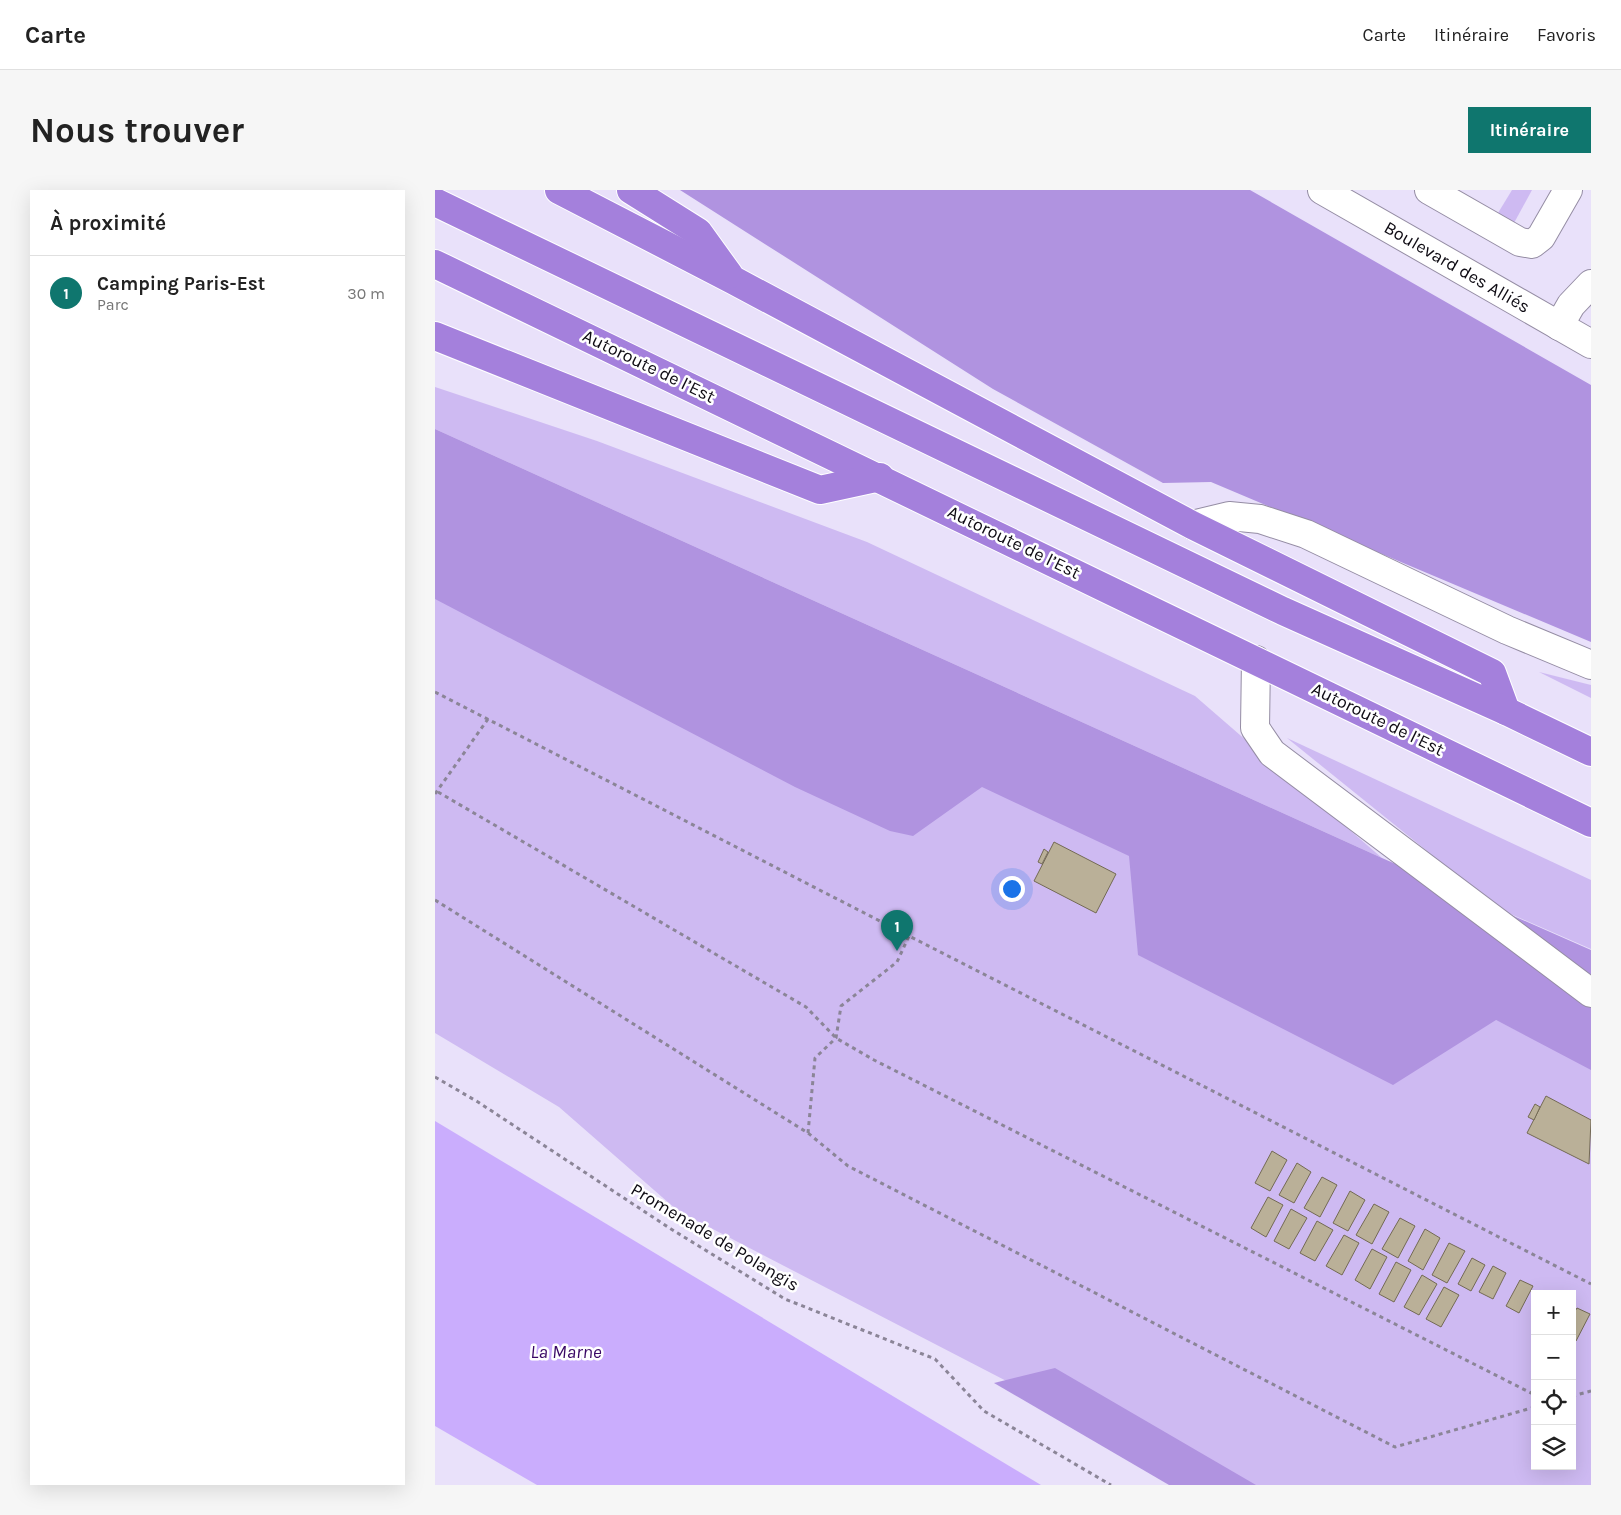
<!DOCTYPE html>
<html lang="fr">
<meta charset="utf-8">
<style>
:root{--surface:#fff;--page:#f6f6f6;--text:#222;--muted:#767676;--line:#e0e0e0;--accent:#0f766e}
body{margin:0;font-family:Karla,sans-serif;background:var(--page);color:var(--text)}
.controls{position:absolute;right:15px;bottom:15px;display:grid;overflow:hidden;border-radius:0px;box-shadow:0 5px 20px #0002}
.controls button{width:45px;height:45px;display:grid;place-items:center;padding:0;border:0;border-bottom:1px solid var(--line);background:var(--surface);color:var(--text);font:25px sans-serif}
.you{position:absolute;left:576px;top:698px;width:18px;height:18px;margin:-12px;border:4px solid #fff;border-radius:50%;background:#1a73e8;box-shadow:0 0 0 8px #1a73e833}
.badge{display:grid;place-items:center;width:32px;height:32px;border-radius:50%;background:var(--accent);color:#fff;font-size:16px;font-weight:700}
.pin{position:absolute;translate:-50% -41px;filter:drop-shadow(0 1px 2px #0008)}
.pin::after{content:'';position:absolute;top:26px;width:18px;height:15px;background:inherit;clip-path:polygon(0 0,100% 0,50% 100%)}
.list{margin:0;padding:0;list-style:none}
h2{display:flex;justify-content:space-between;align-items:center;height:65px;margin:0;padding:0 20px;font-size:21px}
h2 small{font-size:16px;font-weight:400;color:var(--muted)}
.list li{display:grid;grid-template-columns:32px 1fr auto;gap:15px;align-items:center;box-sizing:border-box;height:75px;padding:0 20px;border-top:1px solid var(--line)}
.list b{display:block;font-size:19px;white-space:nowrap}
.list p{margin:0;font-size:16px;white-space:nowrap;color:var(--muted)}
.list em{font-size:16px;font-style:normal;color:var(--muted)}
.icon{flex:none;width:28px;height:28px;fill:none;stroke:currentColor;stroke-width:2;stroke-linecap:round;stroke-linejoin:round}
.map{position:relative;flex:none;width:1156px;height:1295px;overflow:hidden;border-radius:0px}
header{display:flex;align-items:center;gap:30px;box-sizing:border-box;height:70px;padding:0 25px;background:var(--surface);border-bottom:1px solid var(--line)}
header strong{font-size:24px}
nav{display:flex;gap:28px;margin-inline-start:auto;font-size:18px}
.intro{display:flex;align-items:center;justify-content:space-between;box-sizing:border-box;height:120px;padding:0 30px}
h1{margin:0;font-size:35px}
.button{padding:12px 22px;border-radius:0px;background:var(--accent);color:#fff;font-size:18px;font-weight:700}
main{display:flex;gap:30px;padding:0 30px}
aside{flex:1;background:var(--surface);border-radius:0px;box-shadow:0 5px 20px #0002}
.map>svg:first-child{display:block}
.green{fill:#cebaf2;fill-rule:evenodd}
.forest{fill:#b093e0}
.water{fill:#caadfd}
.building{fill:#bab098;stroke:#736a54}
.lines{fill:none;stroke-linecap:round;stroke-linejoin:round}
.minor-casing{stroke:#958da4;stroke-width:30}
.highway-casing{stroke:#fff;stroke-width:30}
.path{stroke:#8b8597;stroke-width:3;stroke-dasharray:4 4;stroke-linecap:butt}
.minor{stroke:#fff;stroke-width:28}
.highway{stroke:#a480dc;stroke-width:28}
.labels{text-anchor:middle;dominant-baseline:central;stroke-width:5;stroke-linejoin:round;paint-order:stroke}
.street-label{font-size:18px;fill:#0d0a12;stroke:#fff}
.water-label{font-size:19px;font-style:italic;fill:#390765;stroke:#fff}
</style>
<header>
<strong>Carte</strong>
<nav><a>Carte</a><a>Itinéraire</a><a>Favoris</a></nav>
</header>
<div class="intro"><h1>Nous trouver</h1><a class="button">Itinéraire</a></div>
<main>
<aside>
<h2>À proximité<small></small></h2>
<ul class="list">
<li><span class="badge">1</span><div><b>Camping Paris-Est</b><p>Parc</p></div><em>30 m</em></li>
</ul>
</aside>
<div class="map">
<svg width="1156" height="1295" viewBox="0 0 1156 1295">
<rect width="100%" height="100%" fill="#e9e1fa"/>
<g class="green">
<path d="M1077 0H1097L1079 33 1063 23Z"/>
<path d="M0 197 162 251 432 352 760 506 947 668 0 239Z"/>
<path d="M0 351 763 679 1156 878V1295H772L243 1021 124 917 0 843ZM1100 1104H1137V1276H1100Z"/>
<path d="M1104 482 1156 495V508Z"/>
<path d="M852 548 1156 690V759L1064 719Z"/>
</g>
<g class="forest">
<path d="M245 0H815L1156 195V452L776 292 728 293 558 199Z"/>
<path d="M0 239 947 668 1156 760V880L1061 830 958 895 703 765 694 666 547 597 478 646 455 641 360 597 0 409Z"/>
<path d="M620 1178 821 1295H734L559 1193Z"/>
</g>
<path class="water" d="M0 931 606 1295H102L0 1236Z"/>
<g class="building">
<path d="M619 652 681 684 661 723 599 691Z"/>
<path d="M609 659 613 662 607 674 603 672Z"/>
<path d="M1111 906 1156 930 1154 974 1092 943Z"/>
<path d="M1100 914 1105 917 1099 930 1093 927Z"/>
<path d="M837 961 852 970 835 1001 820 993Z"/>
<path d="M862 973 876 982 859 1013 844 1005Z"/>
<path d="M887 987 902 995 885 1027 869 1018Z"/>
<path d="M915 1001 930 1010 913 1041 898 1033Z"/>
<path d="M833 1007 848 1015 831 1047 816 1038Z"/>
<path d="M939 1014 954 1022 937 1054 921 1045Z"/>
<path d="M856 1019 872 1028 854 1059 839 1051Z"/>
<path d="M965 1028 980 1036 963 1068 947 1059Z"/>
<path d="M882 1031 898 1040 880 1071 865 1063Z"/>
<path d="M990 1039 1005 1048 988 1080 973 1071Z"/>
<path d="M909 1045 924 1053 907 1085 891 1076Z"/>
<path d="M1014 1053 1030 1061 1012 1093 997 1085Z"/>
<path d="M937 1059 952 1067 935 1099 920 1090Z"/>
<path d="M1037 1068 1050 1075 1036 1101 1023 1094Z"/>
<path d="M961 1072 976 1080 959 1112 944 1104Z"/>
<path d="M1058 1076 1071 1083 1058 1109 1044 1102Z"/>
<path d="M987 1085 1002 1094 984 1125 969 1117Z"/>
<path d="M1085 1090 1098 1096 1084 1123 1071 1116Z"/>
<path d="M1009 1097 1024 1105 1006 1137 991 1129Z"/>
<path d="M1142 1118 1155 1124 1141 1151 1137 1149V1126Z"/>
</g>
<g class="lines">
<defs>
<g id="minor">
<path d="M887 0 1156 154"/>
<path d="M994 0 1085 52 1097 54 1106 47 1133 0"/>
<path d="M1124 136 1136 115 1156 94"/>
<path d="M757 335 794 326 825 329 871 344 1072 440 1156 475"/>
<path d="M821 470 820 538 837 563 1156 803"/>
</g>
<g id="highway">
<path d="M124 0 298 90 757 335 1057 483 1071 521"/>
<path d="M196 0 263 42 294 85"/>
<path d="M0 12 848 421 1071 521 1156 562"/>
<path d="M0 74 1156 633"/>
<path d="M0 146 385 300 445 287"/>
</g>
</defs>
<use href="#minor" class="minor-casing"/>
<use href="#highway" class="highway-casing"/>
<g class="path">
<path d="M0 502 474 746 1156 1094"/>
<path d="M3 602 371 817 401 848 439 870 1100 1205"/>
<path d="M0 604 53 529"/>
<path d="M0 710 373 943 413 976 960 1257 1100 1217"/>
<path d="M0 887 43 912 236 1039 350 1109 500 1169 549 1221 676 1295"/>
<path d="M373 943 380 868 401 848 406 816 462 772 474 746"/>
<path d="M1137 1206 1156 1201"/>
</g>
<use href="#minor" class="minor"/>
<use href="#highway" class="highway"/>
</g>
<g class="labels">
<g class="street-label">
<text transform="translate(1022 77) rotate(30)">Boulevard des Alliés</text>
<text transform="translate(214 176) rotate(26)">Autoroute de l’Est</text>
<text transform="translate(579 352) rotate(26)">Autoroute de l’Est</text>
<text transform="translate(943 529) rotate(26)">Autoroute de l’Est</text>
<text transform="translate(280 1047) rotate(31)">Promenade de Polangis</text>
</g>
<g class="water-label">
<text x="131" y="1162">La Marne</text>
</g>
</g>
</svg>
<div class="controls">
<button>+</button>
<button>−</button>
<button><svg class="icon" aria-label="locate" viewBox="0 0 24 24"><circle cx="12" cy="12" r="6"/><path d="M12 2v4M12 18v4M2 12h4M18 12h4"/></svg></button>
<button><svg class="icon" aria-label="layers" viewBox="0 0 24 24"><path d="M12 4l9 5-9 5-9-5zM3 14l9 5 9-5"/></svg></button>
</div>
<div class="you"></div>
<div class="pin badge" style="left:462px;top:761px">1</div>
</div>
</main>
